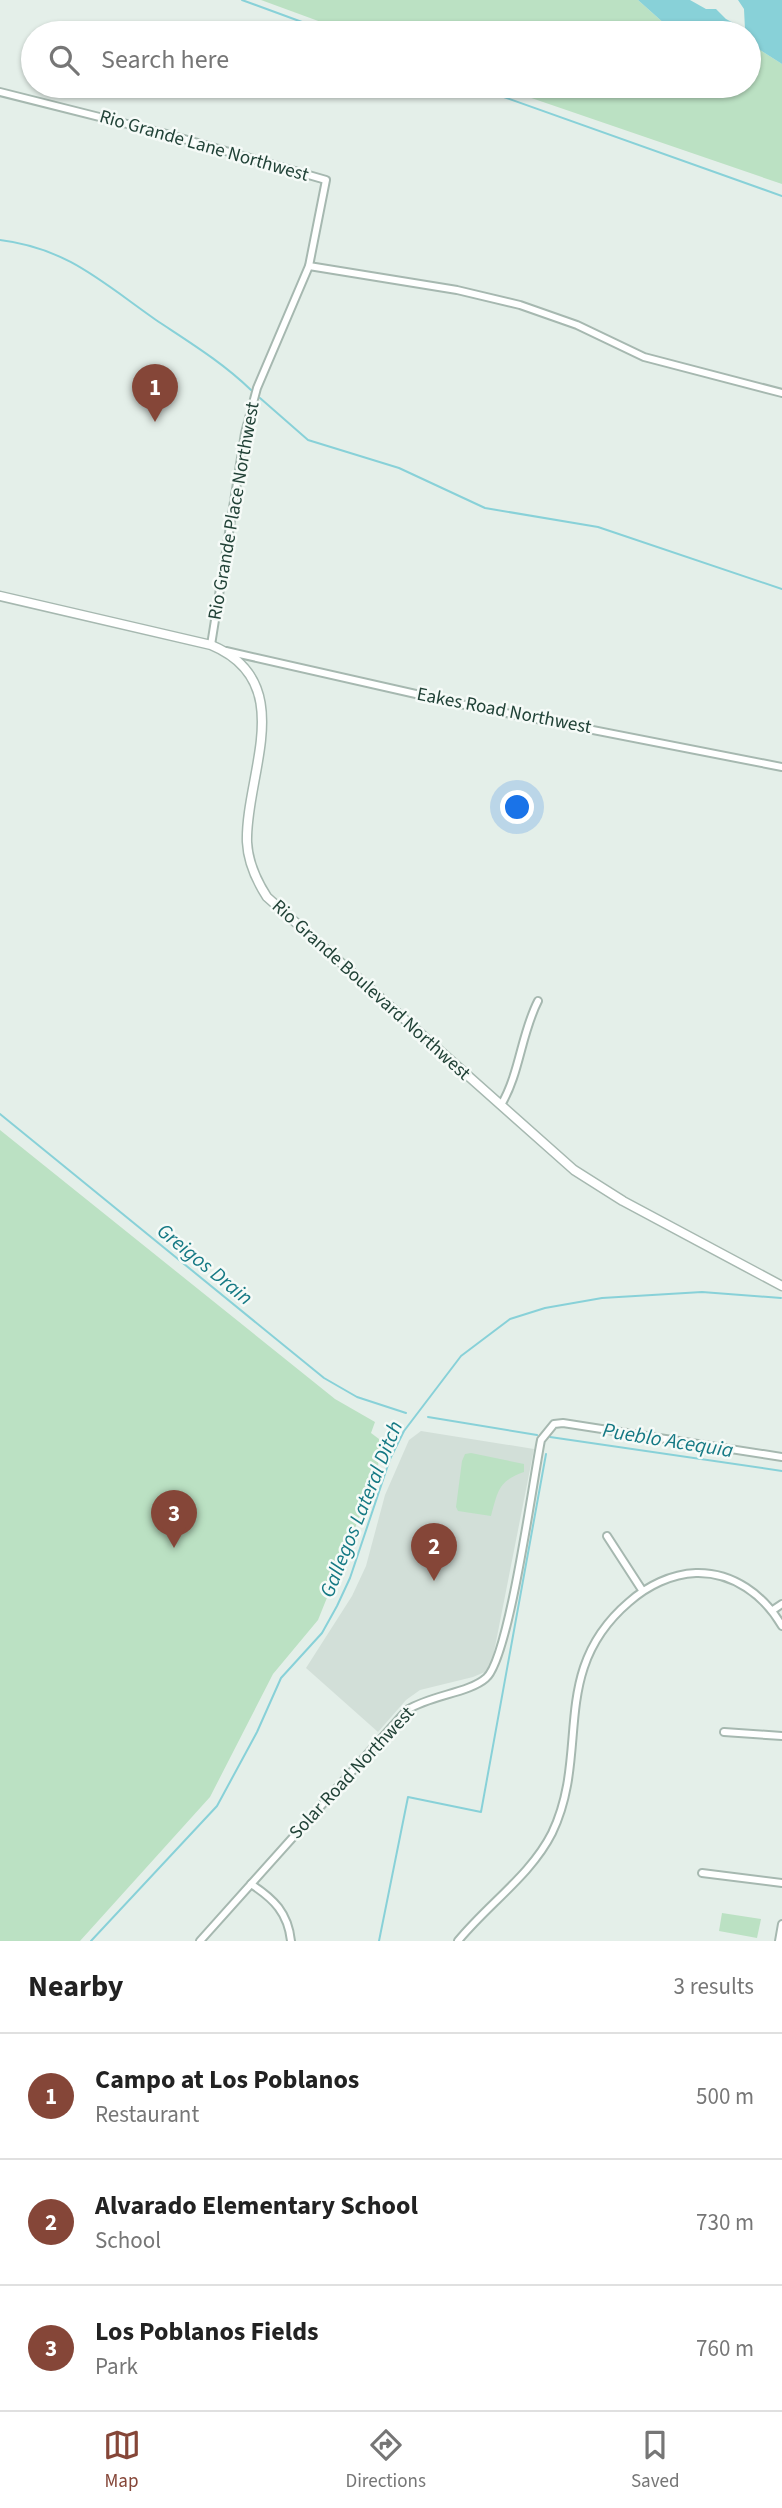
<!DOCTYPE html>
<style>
:root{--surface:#fff;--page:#f2f2f2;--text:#222;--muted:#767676;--line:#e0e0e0;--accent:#854638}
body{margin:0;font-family:"Source Sans 3",sans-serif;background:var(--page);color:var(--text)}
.you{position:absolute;left:518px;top:808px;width:24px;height:24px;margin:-18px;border:5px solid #fff;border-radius:50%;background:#1a73e8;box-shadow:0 0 0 10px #1a73e833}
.badge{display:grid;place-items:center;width:46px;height:46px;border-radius:50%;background:var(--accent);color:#fff;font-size:23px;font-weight:700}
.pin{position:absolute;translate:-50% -58px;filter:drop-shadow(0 2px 4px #0008)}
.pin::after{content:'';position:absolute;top:37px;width:24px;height:21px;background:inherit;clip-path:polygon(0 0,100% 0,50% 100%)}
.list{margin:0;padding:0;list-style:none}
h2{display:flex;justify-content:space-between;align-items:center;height:91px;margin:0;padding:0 28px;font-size:30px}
h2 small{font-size:23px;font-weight:400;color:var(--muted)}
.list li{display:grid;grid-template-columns:46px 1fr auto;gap:21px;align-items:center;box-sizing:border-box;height:126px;padding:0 28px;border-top:2px solid var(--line)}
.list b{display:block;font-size:26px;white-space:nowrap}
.list p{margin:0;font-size:23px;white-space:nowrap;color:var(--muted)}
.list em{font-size:23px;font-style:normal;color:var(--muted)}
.icon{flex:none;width:38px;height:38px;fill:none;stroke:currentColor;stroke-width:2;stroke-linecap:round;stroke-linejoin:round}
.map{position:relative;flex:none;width:782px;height:1941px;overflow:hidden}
.search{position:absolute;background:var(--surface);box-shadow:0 2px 5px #0004;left:21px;right:21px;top:21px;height:77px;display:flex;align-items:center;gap:18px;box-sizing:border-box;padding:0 24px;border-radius:38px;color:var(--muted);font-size:26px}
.sheet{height:469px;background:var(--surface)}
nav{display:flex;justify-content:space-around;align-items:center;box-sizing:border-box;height:98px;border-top:2px solid var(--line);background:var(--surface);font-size:19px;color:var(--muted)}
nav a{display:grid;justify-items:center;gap:4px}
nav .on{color:var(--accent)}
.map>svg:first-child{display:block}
.built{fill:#d2dfd8}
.green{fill:#bbe1c3}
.water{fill:#88d1d8}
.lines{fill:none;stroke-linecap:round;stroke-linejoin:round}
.stream{stroke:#88d1d8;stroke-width:2}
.minor-casing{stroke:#a6b8b0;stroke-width:10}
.tertiary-casing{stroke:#a6b8b0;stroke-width:11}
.minor{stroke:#fff;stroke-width:6}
.tertiary{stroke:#fff;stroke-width:8}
.labels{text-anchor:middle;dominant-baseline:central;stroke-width:5;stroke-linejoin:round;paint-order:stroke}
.street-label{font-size:19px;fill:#214237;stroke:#f5faf7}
.water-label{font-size:21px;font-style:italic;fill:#157984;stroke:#f5faf7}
</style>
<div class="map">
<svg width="782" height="1941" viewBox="0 0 782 1941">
<rect width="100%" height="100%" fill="#e4efe9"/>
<path class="built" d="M421 1431 534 1449 492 1662 485 1672 473 1677 420 1690 406 1700 378 1732 306 1668 352 1596 366 1566 385 1495 409 1440Z"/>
<g class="green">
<path d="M261 0H638L675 33H351Z"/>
<path d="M749 43 782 64V184L496 86H749Z"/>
<path d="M0 1130 335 1399 375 1422 371 1433 379 1439 378 1471 318 1620 273 1674 210 1797 80 1941H0Z"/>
<path d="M471 1453 524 1464V1472C498 1481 498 1491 491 1516L458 1511 456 1507 462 1461 465 1454Z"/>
<path d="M722 1913 761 1919 757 1938 719 1931Z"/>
</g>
<path class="water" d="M638 0H690L706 9H716L726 19 745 29 744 9 738 0H782V64L749 43V33H675Z"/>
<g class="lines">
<g class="stream">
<path d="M242 0 332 33"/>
<path d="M473 86 782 196"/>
<path d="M0 240C67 248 103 283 156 320 189 342 222 362 251 390"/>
<path d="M260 398 308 440 399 468 485 508 598 527 782 589"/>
<path d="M0 1114 324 1378 357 1397 406 1413"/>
<path d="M428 1417 537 1435"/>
<path d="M550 1437 782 1471"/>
<path d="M91 1941 217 1806 257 1732 281 1678 322 1633 337 1606 350 1578 390 1459 404 1431 461 1356 510 1319 545 1308 602 1298 702 1292 781 1298"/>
<path d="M379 1941 408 1797 481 1812 546 1454"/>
</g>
<defs>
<g id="minor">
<path d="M0 92 163 133 326 180 309 266 257 388 245 433 211 645"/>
<path d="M309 266 457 290 520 305 577 325 644 357 782 393"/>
<path d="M226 651 460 704 782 767"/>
<path d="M501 1105C520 1073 521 1034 538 1001"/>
<path d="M607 1536 642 1590"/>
<path d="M773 1610 782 1604"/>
<path d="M724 1732 782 1736"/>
<path d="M702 1873 782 1883"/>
<path d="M251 1884C274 1899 288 1913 291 1941"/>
<path d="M200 1941 407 1710C431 1695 469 1693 486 1678 509 1659 533 1480 541 1440L554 1424 563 1423 782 1457"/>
<path d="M458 1941C487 1905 531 1875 552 1833 591 1752 548 1671 629 1602 647 1586 671 1574 696 1573 733 1572 764 1595 782 1626"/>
<path d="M779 1941 782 1924"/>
</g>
<path id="tertiary" d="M0 596 211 645C300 682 245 775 247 842 248 862 256 880 267 897L574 1170 623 1201 782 1286"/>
</defs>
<use href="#minor" class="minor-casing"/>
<use href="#tertiary" class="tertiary-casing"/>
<use href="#minor" class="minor"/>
<use href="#tertiary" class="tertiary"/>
</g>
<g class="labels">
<g class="street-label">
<text transform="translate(204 146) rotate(16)">Rio Grande Lane Northwest</text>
<text transform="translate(234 511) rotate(-80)">Rio Grande Place Northwest</text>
<text transform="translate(504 711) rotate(11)">Eakes Road Northwest</text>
<text transform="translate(371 990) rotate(42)">Rio Grande Boulevard Northwest</text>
<text transform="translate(352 1773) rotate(-47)">Solar Road Northwest</text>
</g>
<g class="water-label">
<text transform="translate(205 1264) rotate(39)">Greigos Drain</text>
<text transform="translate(668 1440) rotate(9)">Pueblo Acequia</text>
<text transform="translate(361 1509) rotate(-68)">Gallegos Lateral Ditch</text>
</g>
</g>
</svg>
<div class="you"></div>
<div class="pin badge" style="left:155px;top:422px">1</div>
<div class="pin badge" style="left:434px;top:1581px">2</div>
<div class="pin badge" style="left:174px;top:1548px">3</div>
<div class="search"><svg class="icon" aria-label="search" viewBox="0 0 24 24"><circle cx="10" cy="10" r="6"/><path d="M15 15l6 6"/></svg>Search here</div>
</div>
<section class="sheet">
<h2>Nearby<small>3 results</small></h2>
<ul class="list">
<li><span class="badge">1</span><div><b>Campo at Los Poblanos</b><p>Restaurant</p></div><em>500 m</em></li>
<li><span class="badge">2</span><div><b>Alvarado Elementary School</b><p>School</p></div><em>730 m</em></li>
<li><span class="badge">3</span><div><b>Los Poblanos Fields</b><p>Park</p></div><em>760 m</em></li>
</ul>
</section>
<nav>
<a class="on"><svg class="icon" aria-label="map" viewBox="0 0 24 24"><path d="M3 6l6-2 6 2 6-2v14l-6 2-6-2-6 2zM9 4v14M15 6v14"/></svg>Map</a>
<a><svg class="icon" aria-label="directions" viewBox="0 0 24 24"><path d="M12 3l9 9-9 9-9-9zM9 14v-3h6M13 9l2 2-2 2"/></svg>Directions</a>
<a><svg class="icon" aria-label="saved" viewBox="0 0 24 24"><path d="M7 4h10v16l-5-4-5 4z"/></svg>Saved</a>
</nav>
